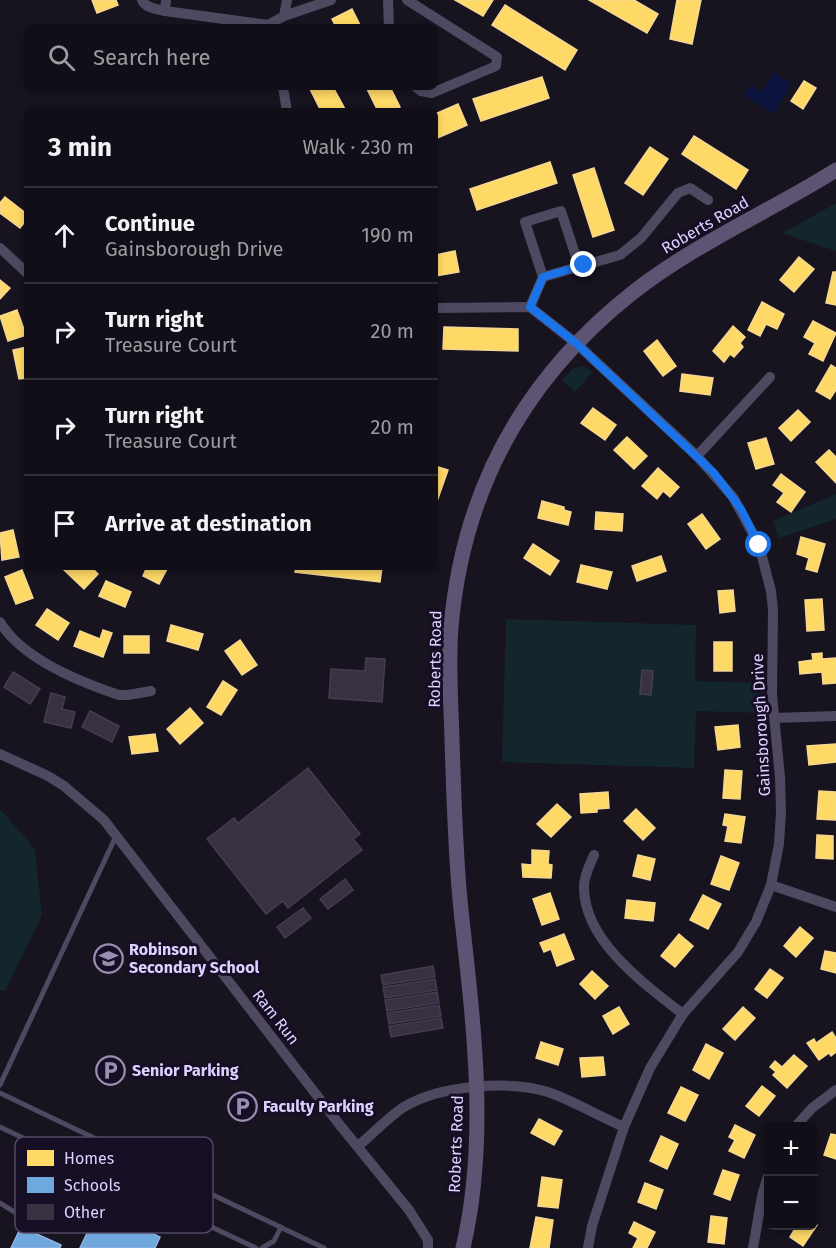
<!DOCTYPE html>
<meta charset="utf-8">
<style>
:root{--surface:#110e17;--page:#1e1c24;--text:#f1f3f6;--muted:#9c9ca1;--line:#302e36}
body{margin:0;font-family:"Fira Sans",sans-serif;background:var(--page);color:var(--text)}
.controls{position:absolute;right:18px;bottom:18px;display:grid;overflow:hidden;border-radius:9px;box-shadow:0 3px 9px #0003}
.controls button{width:54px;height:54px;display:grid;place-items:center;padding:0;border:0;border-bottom:2px solid var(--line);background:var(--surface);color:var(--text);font:30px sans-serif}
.stop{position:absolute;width:18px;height:18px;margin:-14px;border:4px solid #1a73e8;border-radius:50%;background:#fff}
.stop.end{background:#1a73e8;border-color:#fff;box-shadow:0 2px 6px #0008}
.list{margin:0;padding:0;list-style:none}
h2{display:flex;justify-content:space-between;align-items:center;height:78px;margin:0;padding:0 24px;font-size:26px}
h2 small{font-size:20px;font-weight:400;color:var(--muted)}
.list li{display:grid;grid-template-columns:39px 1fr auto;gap:18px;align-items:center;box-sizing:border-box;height:96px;padding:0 24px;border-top:2px solid var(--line)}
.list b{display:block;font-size:22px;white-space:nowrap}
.list p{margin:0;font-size:20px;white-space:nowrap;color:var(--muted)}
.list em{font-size:20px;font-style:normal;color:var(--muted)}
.icon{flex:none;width:33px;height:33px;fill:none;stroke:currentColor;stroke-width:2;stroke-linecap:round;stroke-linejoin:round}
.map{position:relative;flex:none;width:836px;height:1248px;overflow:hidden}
.search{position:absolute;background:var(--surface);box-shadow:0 3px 9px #0003;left:24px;top:24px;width:414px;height:66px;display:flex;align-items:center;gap:15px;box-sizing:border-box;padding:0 21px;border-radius:9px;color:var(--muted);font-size:22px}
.panel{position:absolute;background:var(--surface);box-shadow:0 3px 9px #0003;left:24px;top:108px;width:414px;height:462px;border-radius:9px}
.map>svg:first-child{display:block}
.green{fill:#12262c}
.water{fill:#0b133e}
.homes{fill:#ffd966;stroke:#f5d794;stroke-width:1.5}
.schools{fill:#6fa8dc;stroke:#91b4e6;stroke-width:1.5}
.building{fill:#373141;stroke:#453d52;stroke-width:1.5}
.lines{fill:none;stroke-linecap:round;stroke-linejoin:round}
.service{stroke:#4e4960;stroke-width:5}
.minor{stroke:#4e4960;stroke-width:10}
.secondary{stroke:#5d5473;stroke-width:15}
.route{stroke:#1a73e8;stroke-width:8}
.labels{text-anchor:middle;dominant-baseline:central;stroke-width:6;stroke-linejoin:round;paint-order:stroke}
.street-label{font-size:16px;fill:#dfd1ff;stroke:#160e24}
.poi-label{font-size:16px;font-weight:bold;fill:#dfd1ff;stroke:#160e24;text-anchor:start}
.key{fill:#160e24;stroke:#524866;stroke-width:1.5}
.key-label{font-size:16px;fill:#dfd1ff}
</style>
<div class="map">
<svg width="836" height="1248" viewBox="0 0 836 1248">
<rect width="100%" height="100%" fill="#17131f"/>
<g class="green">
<path d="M836 203V251L782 233 831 206Z"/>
<path d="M583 366 593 372 575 392 562 381 572 369Z"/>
<path d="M836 494V519L779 538 773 521Z"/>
<path d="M506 619 696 625 695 681 762 683 761 713 696 711 694 768 502 762Z"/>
<path d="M0 809 35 849 42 915 5 991 0 990Z"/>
</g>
<path class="water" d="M774 72 792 84 773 114 744 95 751 85 762 92Z"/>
<g class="homes">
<path d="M92 0H116L118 5 97 13Z"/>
<path d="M455 0H493L483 16Z"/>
<path d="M589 0H634L658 14 647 33Z"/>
<path d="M677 0H701L692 44 670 39Z"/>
<path d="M505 5 577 50 565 70 492 25Z"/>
<path d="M352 9 361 27H336L332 19Z"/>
<path d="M542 77 549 98 481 121 473 99Z"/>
<path d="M804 81 816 88 803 109 791 101Z"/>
<path d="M309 87H333L346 111H321Z"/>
<path d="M366 87H390L400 107 392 111H378Z"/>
<path d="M458 104 467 125 435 139V114Z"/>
<path d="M694 136 748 170 736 189 682 154Z"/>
<path d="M650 147 668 159 643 195 625 183Z"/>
<path d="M550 162 557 183 477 210 470 189Z"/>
<path d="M594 168 614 230 593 237 573 175Z"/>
<path d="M5 197 27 214V219L20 228 0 213V203Z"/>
<path d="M455 251 459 272 435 276V255Z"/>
<path d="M799 257 814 269 794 292 780 280Z"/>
<path d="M833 272H836V305L826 303Z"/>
<path d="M0 280 10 288 0 299Z"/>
<path d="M762 302 784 314 777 329 766 324 760 336 748 330Z"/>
<path d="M17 310 26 335 8 341 0 316Z"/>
<path d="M813 321 836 333 823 361 809 354 815 343 804 337Z"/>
<path d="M733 326 745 337 740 343 743 347 734 357 730 354 724 362 713 351Z"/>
<path d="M444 327 518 329V351L443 349Z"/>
<path d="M657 340 676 366 663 376 644 351Z"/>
<path d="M27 347V378L19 379 13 350Z"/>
<path d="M831 365 836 368V390L830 399 816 391Z"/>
<path d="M682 374 713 378 710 395 680 391Z"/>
<path d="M593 408 616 425 605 440 581 423Z"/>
<path d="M798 410 810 422 791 441 779 428Z"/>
<path d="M627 437 647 456 634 469 614 450Z"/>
<path d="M766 438 774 464 756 469 748 443Z"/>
<path d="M829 450 836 457V483L816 462Z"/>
<path d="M435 466 448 470 435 507Z"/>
<path d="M658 468 679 487 670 497 663 491 657 499 642 486Z"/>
<path d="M781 474 805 492 791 512 777 502 784 493 773 485Z"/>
<path d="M542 501 564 507V510L571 512 568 525 538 518Z"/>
<path d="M596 512 623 514 622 531 595 529Z"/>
<path d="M702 514 720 539 706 549 688 524Z"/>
<path d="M13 530 19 557 2 560 0 533Z"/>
<path d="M801 537 825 544 817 572 806 569 809 558 797 554Z"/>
<path d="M533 544 559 561 550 575 524 558Z"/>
<path d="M661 556 666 571 637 581 632 566Z"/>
<path d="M581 565 612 572 607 589 577 582Z"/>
<path d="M65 567H91L98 574 84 589 63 569Z"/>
<path d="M147 567H168L159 584 143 576Z"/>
<path d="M296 567H382L380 582 295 572Z"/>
<path d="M22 570 33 598 16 604 5 577Z"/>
<path d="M106 581 131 592 125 607 99 596Z"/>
<path d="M733 590 735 611 720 613 718 591Z"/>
<path d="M822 599 824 630 807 631 805 600Z"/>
<path d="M47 609 69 623 58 640 36 625Z"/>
<path d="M171 625 203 634 198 650 167 641Z"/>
<path d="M103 630 112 633 103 657 74 646 80 631 100 639Z"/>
<rect x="124" y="636" width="25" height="17"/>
<path d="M240 640 257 665 242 675 225 651Z"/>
<rect x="714" y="642" width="18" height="29"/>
<path d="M822 653V659L836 658V683L823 684 822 672 800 674 799 662 813 660 812 654Z"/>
<path d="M223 681 237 690 221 715 207 707Z"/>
<path d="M190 708 203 723 180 744 167 729Z"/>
<path d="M738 725 740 747 718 750 715 727Z"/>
<path d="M155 734 158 751 132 754 129 737Z"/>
<path d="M836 744V762L809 765 807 746Z"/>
<path d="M725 770 742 771 740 799 723 798Z"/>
<path d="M819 791 836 792V820L817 819Z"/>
<path d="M608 792 609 808 597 809V812L581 813 580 794Z"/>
<path d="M557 804 571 817 551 837 537 824Z"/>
<path d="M636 809 655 828 643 840 624 821Z"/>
<path d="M725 814 745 817 741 843 725 841 728 826 723 825Z"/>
<path d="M817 835 833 836V859L816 858Z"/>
<path d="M532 850 549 851 548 864 552 865 551 878 523 877 522 864 532 865Z"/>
<path d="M638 855 655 859 650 880 633 876Z"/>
<path d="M721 856 739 863 729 890 711 884Z"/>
<path d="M550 893 559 919 542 925 533 899Z"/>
<path d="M703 895 721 904 708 929 690 920Z"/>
<path d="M627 900 655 903 653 921 625 918Z"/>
<path d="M800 927 813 938 796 957 784 946Z"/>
<path d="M564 934 574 959 557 966 551 949 544 952 540 943Z"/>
<path d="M679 934 693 946 675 967 661 956Z"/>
<path d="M825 951 836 953V973L821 969Z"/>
<path d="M770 969 783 978 767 998 755 989Z"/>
<path d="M592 971 608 986 595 999 580 984Z"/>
<path d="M619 1007 629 1024 613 1034 603 1016Z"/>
<path d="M743 1007 755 1018 735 1040 723 1029Z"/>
<path d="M832 1032 836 1038V1052L831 1056 829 1053 819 1060 807 1043 814 1039 816 1043Z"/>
<path d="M541 1042 563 1049 558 1065 536 1058Z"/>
<path d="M706 1044 723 1053 709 1079 693 1070Z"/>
<path d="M794 1055 807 1066 787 1088 773 1075 776 1072 770 1067 775 1061 782 1067Z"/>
<path d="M603 1057 605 1075 582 1077 580 1058Z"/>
<path d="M762 1086 775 1096 759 1116 746 1106Z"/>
<path d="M681 1087 698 1095 685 1121 668 1113Z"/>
<path d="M539 1119 562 1131 554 1145 531 1133Z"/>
<path d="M735 1125 755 1135 744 1158 729 1151 735 1140 729 1137Z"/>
<path d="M831 1134 836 1135V1159L824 1155Z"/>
<path d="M661 1136 678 1144 667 1169 650 1161Z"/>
<path d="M723 1170 739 1175 730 1200 714 1194Z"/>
<path d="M542 1177 562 1180 558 1208 538 1206Z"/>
<path d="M645 1183 663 1190 656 1209 638 1202Z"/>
<path d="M711 1216 727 1218 724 1244 708 1242Z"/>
<path d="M536 1217 553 1220 549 1248H530Z"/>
<path d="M634 1222 655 1232 647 1248H633L638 1238 629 1233Z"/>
<path d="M814 1223 817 1225 803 1246 790 1237 796 1227 794 1226H814Z"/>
</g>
<g class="schools">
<path d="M99 1208 160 1237 155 1248H80Z"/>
<path d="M21 1227 61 1245 60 1248H11Z"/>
</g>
<g class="building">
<path d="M366 658 385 659 382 702 329 698 331 669 365 671Z"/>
<path d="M642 670 653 671 651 695 640 694Z"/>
<path d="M13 672 40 689 30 704 4 687Z"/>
<path d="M51 693 65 697 62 709 75 712 71 728 44 722Z"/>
<path d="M90 711 119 726 112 742 82 727Z"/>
<path d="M308 768 360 834 353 839 362 850 288 908 283 901 266 914 207 839 234 818 238 823Z"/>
<path d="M345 879 353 890 328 909 320 899Z"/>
<path d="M303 908 311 918 285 938 277 927Z"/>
<path d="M433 966 435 977 383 985 381 975Z"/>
<path d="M435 979 437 990 385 998 383 987Z"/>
<path d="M437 992 439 1003 387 1011 385 1000Z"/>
<path d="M439 1005 441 1016 389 1024 387 1013Z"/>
<path d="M441 1018 443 1028 391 1037 389 1026Z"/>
</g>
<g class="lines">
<g class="service">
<path d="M0 1085 116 836"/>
<path d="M0 1093 324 1248"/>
<path d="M0 1127 256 1248"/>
<path d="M0 1203C10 1209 23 1219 35 1221 58 1226 74 1183 82 1166"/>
<path d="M262 1248 274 1241 281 1227"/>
</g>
<g class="minor">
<path d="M142 0C145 8 157 9 165 11L166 0"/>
<path d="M388 0 389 27"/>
<path d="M407 0 497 57 496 66 432 93 421 91 416 87"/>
<path d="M165 11 268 25 284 16 287 0"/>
<path d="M284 16 331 0"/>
<path d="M283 87 287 111"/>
<path d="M0 248 27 273"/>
<path d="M543 277 525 222 561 211 579 266"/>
<path d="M530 307 543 277 620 255 641 238 678 193 690 188 708 200"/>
<path d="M435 308 530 307 577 344 697 456 733 497 759 545 771 591 773 610 772 695 780 777 781 812 779 844 771 885 756 922 738 952 683 1014 650 1068 624 1127 592 1226 588 1248"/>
<path d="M697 456 770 377"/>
<path d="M0 622C22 659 80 682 119 695H128L151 691"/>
<path d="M774 718 836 716"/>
<path d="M0 754 48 776 64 786 104 820 339 1124 409 1210 428 1240V1248"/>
<path d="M594 855C590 865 584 875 584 886 583 940 644 984 683 1014"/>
<path d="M771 885 836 907"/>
<path d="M796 1126 812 1108 836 1090"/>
<path d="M358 1146C373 1134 388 1117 404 1107 440 1085 509 1080 548 1092 574 1101 598 1116 624 1127"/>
<path d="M753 1248 762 1196 768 1176"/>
</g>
<path class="secondary" d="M463 1248C489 1137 473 1021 461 910 455 853 454 797 452 740 451 703 448 664 451 627 463 489 524 379 631 294 694 244 769 212 836 170"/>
</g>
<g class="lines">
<path class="route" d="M584 265 543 277 530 307 577 344 714 473 741 509 759 545"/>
</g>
<defs>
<symbol id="school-ring" viewBox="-11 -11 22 22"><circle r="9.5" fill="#160e24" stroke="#998eb1" stroke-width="1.5"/><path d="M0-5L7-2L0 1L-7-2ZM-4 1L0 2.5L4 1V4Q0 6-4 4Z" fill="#998eb1"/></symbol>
<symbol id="parking-ring" viewBox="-11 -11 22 22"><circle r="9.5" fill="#160e24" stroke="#998eb1" stroke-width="1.5"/><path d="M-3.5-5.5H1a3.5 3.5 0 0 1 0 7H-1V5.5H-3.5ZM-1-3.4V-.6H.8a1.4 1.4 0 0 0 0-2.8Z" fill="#998eb1"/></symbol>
</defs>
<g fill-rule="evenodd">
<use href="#school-ring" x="92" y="942" width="33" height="33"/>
<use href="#parking-ring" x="94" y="1054" width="33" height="33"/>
<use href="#parking-ring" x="226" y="1090" width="33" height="33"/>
</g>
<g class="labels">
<g class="street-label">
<text transform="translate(705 225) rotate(-30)">Roberts Road</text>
<text transform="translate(435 659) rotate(-89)">Roberts Road</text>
<text transform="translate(761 725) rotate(-93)">Gainsborough Drive</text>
<text transform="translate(276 1017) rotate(52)">Ram Run</text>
<text transform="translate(456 1144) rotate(-88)">Roberts Road</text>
</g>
<g class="poi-label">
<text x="129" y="949">Robinson<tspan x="129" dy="18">Secondary School</tspan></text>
<text x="132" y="1070">Senior Parking</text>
<text x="263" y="1106">Faculty Parking</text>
</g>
</g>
<rect x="15" y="1137" width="198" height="96" rx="9" class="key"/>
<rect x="27" y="1150" width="27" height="16" fill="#ffd966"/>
<rect x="27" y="1177" width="27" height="16" fill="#6fa8dc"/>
<rect x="27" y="1204" width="27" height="16" fill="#373141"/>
<g class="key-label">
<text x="64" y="1164">Homes</text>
<text x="64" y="1191">Schools</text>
<text x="64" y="1218">Other</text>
</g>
</svg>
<div class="controls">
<button>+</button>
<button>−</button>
</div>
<div class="stop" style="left:759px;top:545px"></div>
<div class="stop end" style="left:584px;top:265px"></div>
<div class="search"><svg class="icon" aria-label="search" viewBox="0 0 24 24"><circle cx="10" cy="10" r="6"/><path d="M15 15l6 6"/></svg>Search here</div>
<section class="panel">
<h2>3 min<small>Walk · 230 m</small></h2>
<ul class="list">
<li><svg class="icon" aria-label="ahead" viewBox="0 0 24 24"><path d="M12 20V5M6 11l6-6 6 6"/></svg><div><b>Continue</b><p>Gainsborough Drive</p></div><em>190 m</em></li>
<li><svg class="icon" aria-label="right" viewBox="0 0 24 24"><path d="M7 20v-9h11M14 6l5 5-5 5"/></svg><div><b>Turn right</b><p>Treasure Court</p></div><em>20 m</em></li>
<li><svg class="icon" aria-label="right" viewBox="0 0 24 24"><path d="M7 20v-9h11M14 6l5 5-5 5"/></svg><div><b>Turn right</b><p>Treasure Court</p></div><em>20 m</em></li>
<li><svg class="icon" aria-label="arrive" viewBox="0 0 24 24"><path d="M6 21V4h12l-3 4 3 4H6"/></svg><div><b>Arrive at destination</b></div></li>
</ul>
</section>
</div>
